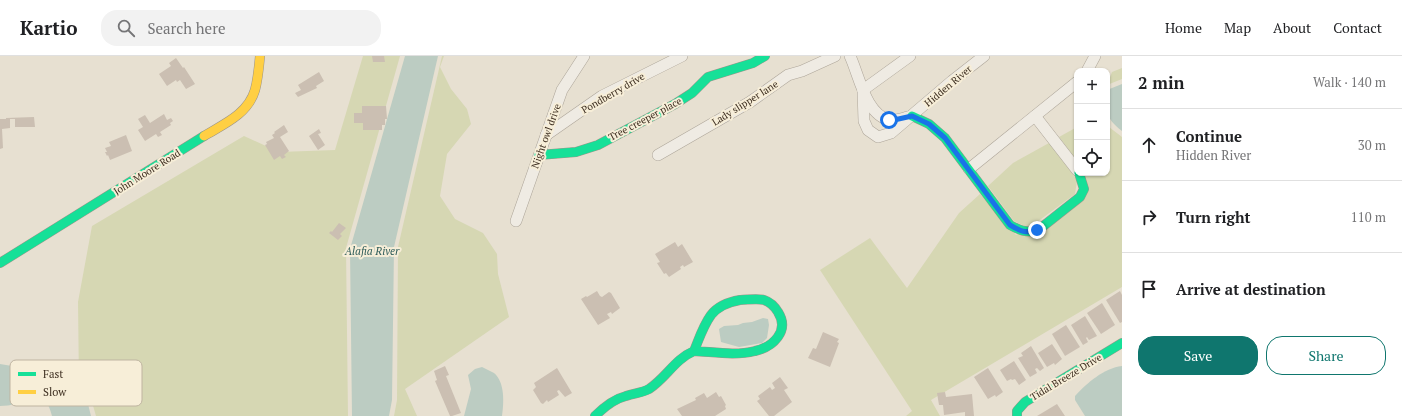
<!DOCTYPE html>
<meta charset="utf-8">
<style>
:root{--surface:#fff;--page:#f2f2f2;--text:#202124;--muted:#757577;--line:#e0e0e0;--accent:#0f766e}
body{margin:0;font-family:"PT Serif",serif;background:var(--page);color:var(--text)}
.controls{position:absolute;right:12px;top:12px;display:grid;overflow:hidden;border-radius:8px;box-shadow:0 1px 3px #0004}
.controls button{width:36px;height:36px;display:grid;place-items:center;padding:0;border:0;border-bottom:1px solid var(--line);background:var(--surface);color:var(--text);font:20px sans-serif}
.stop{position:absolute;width:12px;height:12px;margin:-9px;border:3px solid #1a73e8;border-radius:50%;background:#fff}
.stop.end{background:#1a73e8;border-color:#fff;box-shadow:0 1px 4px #0008}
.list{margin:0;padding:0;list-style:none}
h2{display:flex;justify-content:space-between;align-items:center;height:52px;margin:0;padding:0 16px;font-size:17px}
h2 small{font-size:13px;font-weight:400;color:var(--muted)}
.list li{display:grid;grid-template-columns:26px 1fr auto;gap:12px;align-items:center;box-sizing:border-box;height:72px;padding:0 16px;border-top:1px solid var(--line)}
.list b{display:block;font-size:15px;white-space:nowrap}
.list p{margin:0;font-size:13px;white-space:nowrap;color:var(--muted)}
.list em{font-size:13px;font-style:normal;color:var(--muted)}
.actions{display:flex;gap:8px;padding:12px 16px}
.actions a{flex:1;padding:9px 0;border:1px solid var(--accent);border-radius:16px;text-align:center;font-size:14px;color:var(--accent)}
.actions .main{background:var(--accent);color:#fff}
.icon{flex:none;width:22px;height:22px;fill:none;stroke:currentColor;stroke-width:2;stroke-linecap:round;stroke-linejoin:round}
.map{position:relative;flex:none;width:1122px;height:360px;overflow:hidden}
header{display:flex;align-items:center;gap:24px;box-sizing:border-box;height:56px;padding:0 20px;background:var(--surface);border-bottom:1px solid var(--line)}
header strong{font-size:19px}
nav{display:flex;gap:22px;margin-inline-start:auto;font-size:14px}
.search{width:280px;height:36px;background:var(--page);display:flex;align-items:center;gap:10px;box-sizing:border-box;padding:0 14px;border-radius:16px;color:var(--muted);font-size:15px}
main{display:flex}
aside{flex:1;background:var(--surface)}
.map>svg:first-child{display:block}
.green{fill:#d6d7b3}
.water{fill:#bcccc2}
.building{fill:#cbbfb2}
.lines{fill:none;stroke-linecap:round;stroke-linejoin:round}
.street-casing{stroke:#ada599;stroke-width:12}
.fast-casing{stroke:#9c958a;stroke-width:10}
.slow-casing{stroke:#9c958a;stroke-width:10}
.street{stroke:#efebe3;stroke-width:11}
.fast{stroke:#16e098;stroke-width:9}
.slow{stroke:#ffcf43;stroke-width:9}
.route{stroke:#1a73e8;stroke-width:5}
.labels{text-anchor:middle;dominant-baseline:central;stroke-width:4;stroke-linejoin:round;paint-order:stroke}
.street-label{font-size:10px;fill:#3d2e20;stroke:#f7eed8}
.water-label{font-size:11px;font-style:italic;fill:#2f5d5a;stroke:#f7eed8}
.key{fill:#f7eed8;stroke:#bfb4a1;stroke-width:1}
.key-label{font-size:11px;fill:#3d2e20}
</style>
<header>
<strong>Kartio</strong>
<div class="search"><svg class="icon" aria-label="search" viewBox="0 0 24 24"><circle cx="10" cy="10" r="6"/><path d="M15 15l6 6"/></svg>Search here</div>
<nav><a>Home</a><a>Map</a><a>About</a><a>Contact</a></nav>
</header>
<main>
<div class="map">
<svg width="1122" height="360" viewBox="0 0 1122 360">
<rect width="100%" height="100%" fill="#e7e0d1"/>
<g class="green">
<path d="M363 0H400L346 192 348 360H96L92 346 79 329 78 246 92 170 244 80 279 96 335 94Z"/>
<path d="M442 0H444L440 11 451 33 467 53 471 68 447 98 440 140 455 163 483 177 497 198 498 218 509 261 405 333 417 360H394L397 344 398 191Z"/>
<path d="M1122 12V23L1107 29 1112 16Z"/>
<path d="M1107 66 1109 71 1122 81V231L931 344 940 360H906L912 355 820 214 870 182 907 232 959 157 980 138 1016 179 1083 145 1085 117H1107Z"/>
<path d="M1077 71V105L1059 81Z"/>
<path d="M1049 87 1073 118 1077 125 1075 138 1029 172 1014 165 988 130 1013 107Z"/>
</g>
<g class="water">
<path d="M405 0H438L394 191 392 344 389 360H352L350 193Z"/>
<path d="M1122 28V75C1104 61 1107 55 1107 34Z"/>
<path d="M763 262 768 263 769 269 767 282 762 287 739 291 721 286 719 273 724 270 738 269 743 267 752 266Z"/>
<path d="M49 305 61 314 88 348 91 360H52C45 333 35 344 16 348 11 349 5 350 0 350V308L30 313Z"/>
<path d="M1122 310V360H1085L1075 344V340C1087 327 1104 312 1122 310Z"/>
<path d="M482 311C486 313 490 315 494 317 505 326 504 347 502 360H464L471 333 468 319 475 313Z"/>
</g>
<g class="building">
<path d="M372 0H384L385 6H373Z"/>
<path d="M176 2 183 12 184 11 195 28 186 33 180 24 177 26 176 24 167 30 159 18 171 10 169 7Z"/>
<path d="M319 16 324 25 316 30 317 32 298 41 295 37 301 34 298 29Z"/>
<path d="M362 50H386L387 63H385V69H382V74H363V67H354V57H362Z"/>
<path d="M164 58 167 64 171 62 173 65 170 67 171 69 160 76 162 79 158 81 156 78 145 85 138 74 143 71 138 63 145 59 150 67Z"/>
<path d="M34 61 35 71H15V63H10V72L2 73 3 92 0 93V63H6V62Z"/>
<path d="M284 69 288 76 280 81 289 95 284 99 286 101 282 103 280 100 274 104 265 89 267 88 266 86 274 82 272 79 275 77 274 76Z"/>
<path d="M319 73 321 77 318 78 325 89 318 94 309 80Z"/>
<path d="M126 79 132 95 110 104 108 99 107 100 105 96H107L105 92 111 90 109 86Z"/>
<path d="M339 167 346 172 340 178 342 180 338 184 329 177 331 175 332 176Z"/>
<path d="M675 186 678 191 682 188 693 206 684 211 683 209 680 211 681 213 669 221 666 217 664 218 657 207 660 206 655 198Z"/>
<path d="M597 235 600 240 602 241 609 236 611 237 620 252 612 258 611 256 607 258 610 262 598 269 581 243 586 240 587 241Z"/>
<path d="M1120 235 1122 239V266L1120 267 1106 244Z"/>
<path d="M1102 247 1115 269 1101 278 1087 257Z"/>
<path d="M1085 260 1097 280 1089 284 1087 281 1086 282 1088 286 1083 289 1071 269Z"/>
<path d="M1066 269 1080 291 1065 300 1052 278Z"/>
<path d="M823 276 839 283 837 286 839 287 830 311 808 302 813 292 816 293Z"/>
<path d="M1052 288 1062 303 1055 309 1054 307 1047 311 1038 297Z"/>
<path d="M1031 290 1044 312 1040 315 1037 312 1035 313 1037 317 1030 321 1018 302 1023 300 1021 297Z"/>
<path d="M1014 305 1026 324 1019 329 1015 323 1012 324 1011 323 1007 325 1000 314Z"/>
<path d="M445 310 449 319 446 320 461 357 452 360H450L435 325 437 324 434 315Z"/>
<path d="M557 312 572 337 565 341 559 334 557 335 559 339 548 346 547 344 543 348 541 347 533 334 536 331 534 327Z"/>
<path d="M988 312 1003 336 996 341 995 339 988 343 974 321Z"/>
<path d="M780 321 788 332 784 334 792 346 774 360H769L757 345 760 343 758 340 770 331 772 334 775 332 772 327Z"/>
<path d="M716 336 719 341 721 340 726 349 725 350 726 353 715 360H682L677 353 696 344 695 342 704 337 707 342Z"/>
<path d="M945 336 946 341 972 338 974 360H965V356L944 359 943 349H939L937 337Z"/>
<path d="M1057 348 1065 360H1037Z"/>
</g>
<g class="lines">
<defs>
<g id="street">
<path d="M850 0C859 19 866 60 890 64 896 65 903 62 908 61"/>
<path d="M1087 15 1095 0"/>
<path d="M863 34 864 65 868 74 878 81 891 77 952 25 984 0"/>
<path d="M863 34 910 0"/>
<path d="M1035 60 1077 114"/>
<path d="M546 79 602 40 682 0"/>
<path d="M658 99 750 46 788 19 802 15 835 0"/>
<path d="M969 113 1077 26"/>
<path d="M516 165 562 34 584 0"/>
</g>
<g id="fast">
<path d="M912 60 929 68 945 82 1010 169C1019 174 1026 177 1037 175L1080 141 1084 133 1079 117"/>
<path d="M539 99 576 96 598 89 675 48 692 37 708 21 753 7 765 0"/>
<path d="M0 207 204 80"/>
<path d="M595 360C604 351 614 343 626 340 634 337 642 337 649 333 666 322 675 303 694 295 714 296 735 300 755 295 773 291 790 275 778 256 775 251 770 246 764 244 757 242 747 244 740 244 728 246 718 250 711 259 703 270 699 283 694 295"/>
<path d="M1017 360V355L1025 346 1122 287"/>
</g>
<path id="slow" d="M204 80C224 68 248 58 255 34 258 23 259 11 260 0"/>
</defs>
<use href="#street" class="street-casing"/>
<use href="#fast" class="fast-casing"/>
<use href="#slow" class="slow-casing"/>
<use href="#street" class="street"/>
<use href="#fast" class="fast"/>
<use href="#slow" class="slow"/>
</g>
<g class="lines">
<path class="route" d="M889 64H894L912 60 929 68 945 82 1010 169C1020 175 1026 178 1037 174"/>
</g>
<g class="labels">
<g class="street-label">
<text transform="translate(948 30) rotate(-40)">Hidden River</text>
<text transform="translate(613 37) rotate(-30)">Pondberry drive</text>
<text transform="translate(745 47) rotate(-32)">Lady slipper lane</text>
<text transform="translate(645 63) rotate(-28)">Tree creeper place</text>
<text transform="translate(546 80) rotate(-70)">Night owl drive</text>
<text transform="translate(147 116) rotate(-32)">John Moore Road</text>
<text transform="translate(1066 321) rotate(-31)">Tidal Breeze Drive</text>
</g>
<g class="water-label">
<text x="372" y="195">Alafia River</text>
</g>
</g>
<rect x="10" y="304" width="132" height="46" rx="6" class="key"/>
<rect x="18" y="316" width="18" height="4" fill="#16e098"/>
<rect x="18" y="334" width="18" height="4" fill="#ffcf43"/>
<g class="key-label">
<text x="43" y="322">Fast</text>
<text x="43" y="340">Slow</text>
</g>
</svg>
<div class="controls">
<button>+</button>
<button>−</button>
<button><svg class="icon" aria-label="locate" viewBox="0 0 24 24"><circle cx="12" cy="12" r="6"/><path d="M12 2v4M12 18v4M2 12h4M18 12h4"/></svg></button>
</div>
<div class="stop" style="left:889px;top:64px"></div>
<div class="stop end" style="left:1037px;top:174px"></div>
</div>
<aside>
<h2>2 min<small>Walk · 140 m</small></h2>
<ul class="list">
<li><svg class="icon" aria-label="ahead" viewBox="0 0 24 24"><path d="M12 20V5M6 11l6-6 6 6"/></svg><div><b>Continue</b><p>Hidden River</p></div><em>30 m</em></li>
<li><svg class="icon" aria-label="right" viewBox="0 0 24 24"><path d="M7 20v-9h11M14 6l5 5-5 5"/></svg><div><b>Turn right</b></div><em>110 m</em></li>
<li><svg class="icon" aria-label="arrive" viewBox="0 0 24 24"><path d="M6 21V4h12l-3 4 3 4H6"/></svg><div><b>Arrive at destination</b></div></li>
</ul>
<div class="actions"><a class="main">Save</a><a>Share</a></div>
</aside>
</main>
